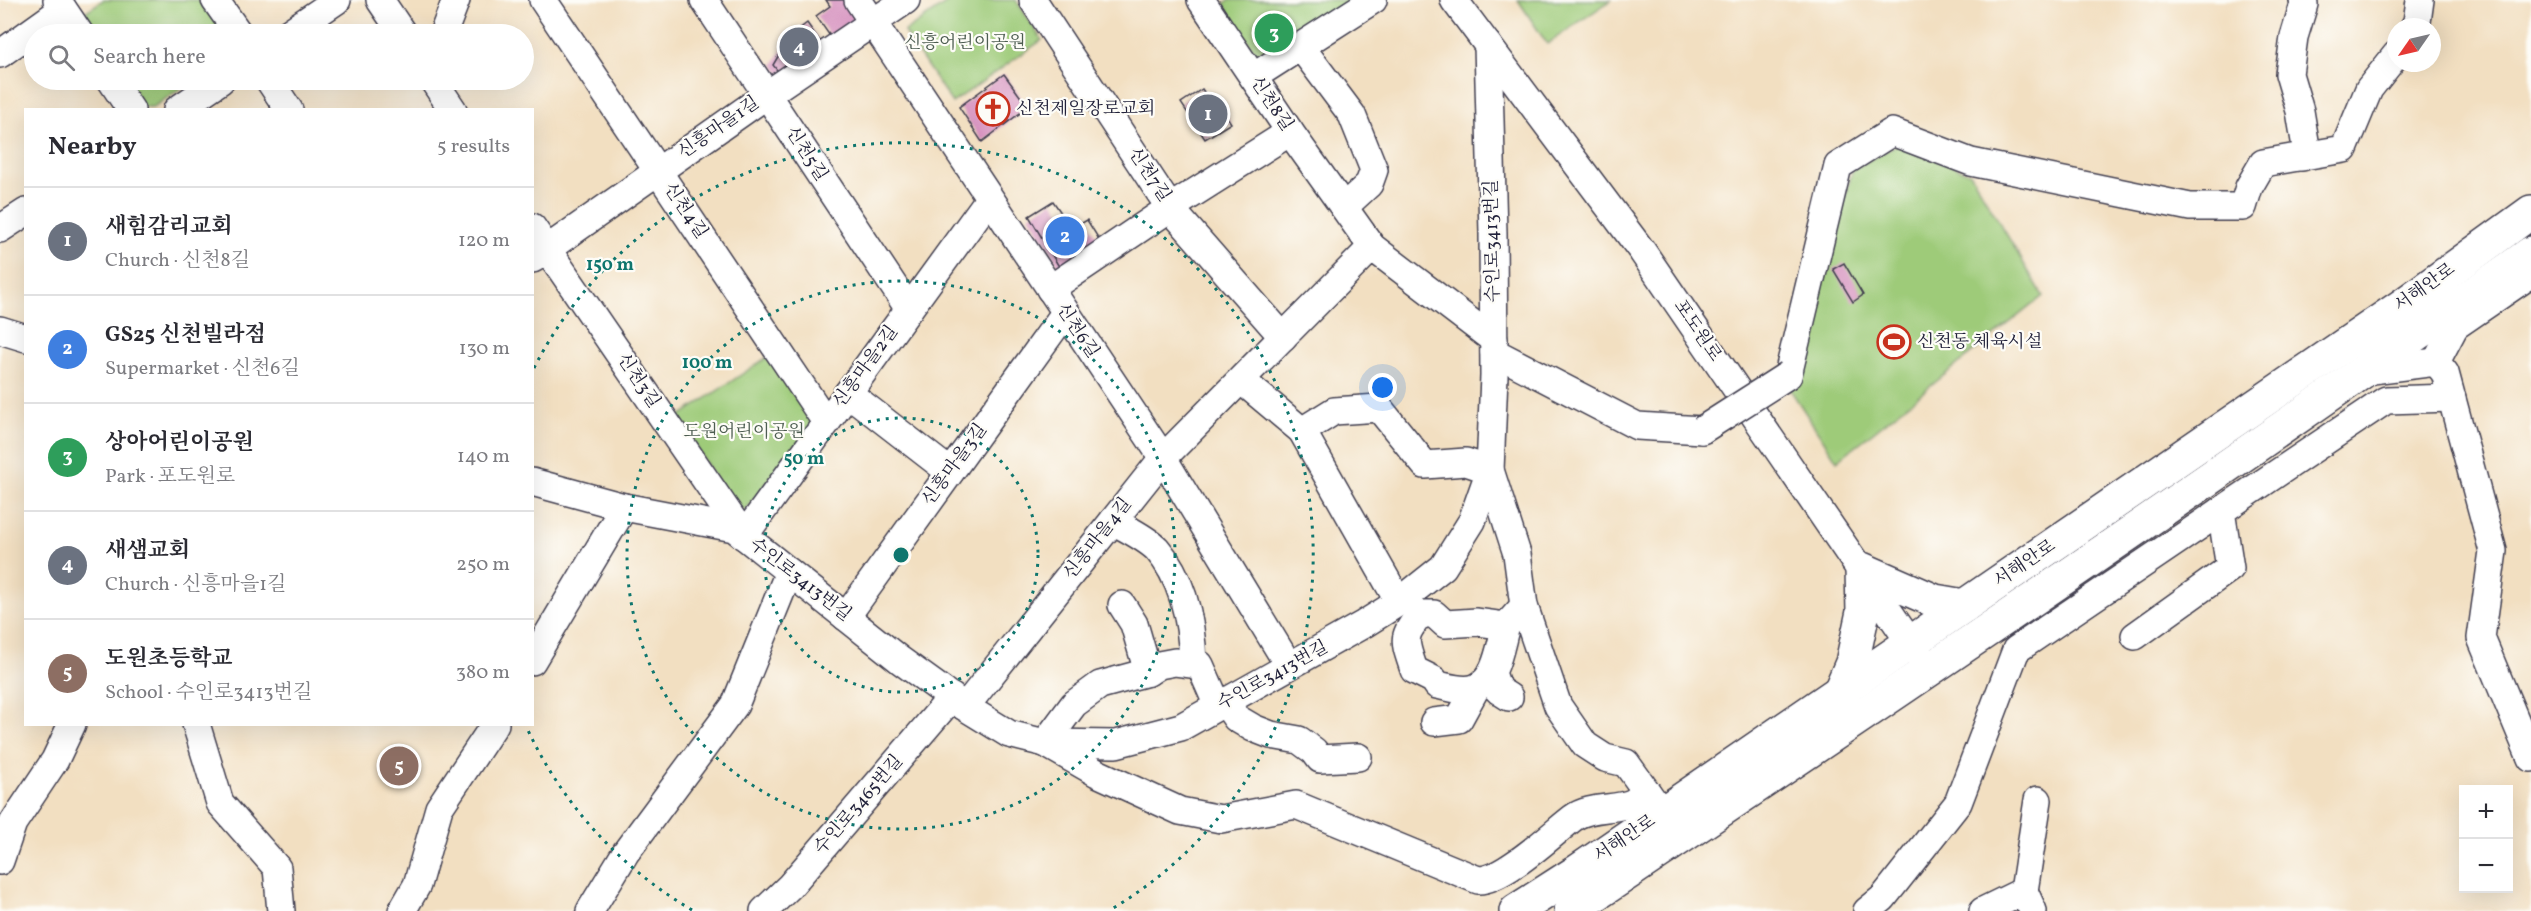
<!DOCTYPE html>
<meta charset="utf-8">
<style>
:root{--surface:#fff;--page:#f2f2f3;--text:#2b2b33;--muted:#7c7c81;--line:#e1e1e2;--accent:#0b8043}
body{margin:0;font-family:Vollkorn,"Noto Serif KR",serif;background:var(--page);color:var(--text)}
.controls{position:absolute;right:18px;bottom:18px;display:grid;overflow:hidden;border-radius:0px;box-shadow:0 6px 24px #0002}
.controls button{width:54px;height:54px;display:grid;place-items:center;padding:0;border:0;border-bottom:2px solid var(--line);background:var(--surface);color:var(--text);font:30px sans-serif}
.compass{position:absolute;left:2387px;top:18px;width:54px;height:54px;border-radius:50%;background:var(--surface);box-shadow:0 6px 24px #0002;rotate:236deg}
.you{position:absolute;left:1383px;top:388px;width:21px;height:21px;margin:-15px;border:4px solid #fff;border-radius:50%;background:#1a73e8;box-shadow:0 0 0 9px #1a73e833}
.badge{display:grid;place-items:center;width:39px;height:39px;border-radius:50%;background:var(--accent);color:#fff;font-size:20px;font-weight:700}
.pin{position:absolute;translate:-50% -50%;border:3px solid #fff;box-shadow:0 2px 6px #0006}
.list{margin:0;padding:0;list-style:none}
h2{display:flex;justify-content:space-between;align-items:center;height:78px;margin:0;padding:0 24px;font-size:26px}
h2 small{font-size:20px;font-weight:400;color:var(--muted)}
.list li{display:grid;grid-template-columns:39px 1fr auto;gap:18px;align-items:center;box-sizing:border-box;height:108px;padding:0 24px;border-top:2px solid var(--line)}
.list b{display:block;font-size:22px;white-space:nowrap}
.list p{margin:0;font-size:20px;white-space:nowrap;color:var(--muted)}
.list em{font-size:20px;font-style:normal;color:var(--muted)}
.icon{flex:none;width:33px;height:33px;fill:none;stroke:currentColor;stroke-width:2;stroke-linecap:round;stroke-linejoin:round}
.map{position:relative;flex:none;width:2531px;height:911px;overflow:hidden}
.search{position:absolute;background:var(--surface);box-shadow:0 6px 24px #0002;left:24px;top:24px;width:510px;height:66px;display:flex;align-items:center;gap:15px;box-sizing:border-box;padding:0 21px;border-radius:33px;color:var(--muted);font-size:22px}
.panel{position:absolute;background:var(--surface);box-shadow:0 6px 24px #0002;left:24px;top:108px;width:510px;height:618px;border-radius:0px}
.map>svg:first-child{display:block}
.green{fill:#9ecb79;stroke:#60765a;stroke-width:1.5}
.building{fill:#d58fbe}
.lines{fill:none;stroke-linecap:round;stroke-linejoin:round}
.minor-casing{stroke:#413e4f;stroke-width:30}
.major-casing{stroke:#413e4f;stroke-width:36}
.minor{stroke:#fff;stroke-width:27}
.major{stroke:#fff;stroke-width:33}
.minor-bridge-casing{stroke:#413e4f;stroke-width:30;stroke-linecap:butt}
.minor-bridge{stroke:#fff;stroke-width:27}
.ring{fill:none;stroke:#0f766e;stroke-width:3;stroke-dasharray:3 6}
.labels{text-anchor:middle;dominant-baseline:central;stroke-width:4.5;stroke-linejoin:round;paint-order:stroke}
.park-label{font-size:18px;fill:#4d5d51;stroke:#fdfcf7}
.street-label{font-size:18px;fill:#22223b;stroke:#fdfcf7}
.poi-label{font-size:18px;fill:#22223b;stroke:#fdfcf7;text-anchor:start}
.centre{fill:#0f766e;stroke:#fdfcf7;stroke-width:3}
.ring-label{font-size:18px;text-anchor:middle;font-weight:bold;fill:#0f766e;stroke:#fdfcf7;stroke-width:4.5;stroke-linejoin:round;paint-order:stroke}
</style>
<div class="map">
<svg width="2531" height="911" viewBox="0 0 2531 911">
<rect width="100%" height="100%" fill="#fdfcf7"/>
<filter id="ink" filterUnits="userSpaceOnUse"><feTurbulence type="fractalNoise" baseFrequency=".0167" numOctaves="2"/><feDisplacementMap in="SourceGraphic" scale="12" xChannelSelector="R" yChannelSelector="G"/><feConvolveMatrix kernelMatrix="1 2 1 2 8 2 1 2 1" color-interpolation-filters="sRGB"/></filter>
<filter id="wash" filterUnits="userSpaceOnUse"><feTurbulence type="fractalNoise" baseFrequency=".008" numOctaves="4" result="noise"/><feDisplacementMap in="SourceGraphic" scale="24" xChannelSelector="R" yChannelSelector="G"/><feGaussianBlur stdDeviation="1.35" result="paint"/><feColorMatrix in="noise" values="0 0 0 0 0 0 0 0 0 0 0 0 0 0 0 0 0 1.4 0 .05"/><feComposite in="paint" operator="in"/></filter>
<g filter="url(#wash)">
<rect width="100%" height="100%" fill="#f2dfc1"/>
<g class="green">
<path d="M103 0H204L227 34H91L79 16Z"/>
<path d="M951 0H1016L1042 40 952 103 904 32Z"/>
<path d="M1230 0H1355L1262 62 1223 4Z"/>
<path d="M1518 0H1611L1547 44Z"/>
<path d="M122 80H193L153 107H141Z"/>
<path d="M1902 142 1971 174 2043 296 1837 461 1789 388 1853 169Z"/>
<path d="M772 354 812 407V426L745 511 732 505 677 418Z"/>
</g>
<g id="blocks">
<g class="building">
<path d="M826 0H850L857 10 855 23 832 39 816 16 830 6Z"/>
<path d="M807 23 823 46 780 74 773 65 790 36Z"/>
<path d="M1004 74 1028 107 982 142 959 107Z"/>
<path d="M1202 89 1211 103 1216 100 1231 123 1205 139 1181 103Z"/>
<path d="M1053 201 1072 229 1087 220 1102 244 1070 267 1058 265 1029 216Z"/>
<path d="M1844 263 1863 295 1853 302 1833 269Z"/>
</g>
</g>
</g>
<g filter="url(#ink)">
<use href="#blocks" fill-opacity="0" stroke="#413e4f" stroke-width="1.5"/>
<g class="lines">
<defs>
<g id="minor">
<path d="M57 0 80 34"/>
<path d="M215 0 239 34"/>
<path d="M380 0 403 34"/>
<path d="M543 0 826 422"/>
<path d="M704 0 909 309"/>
<path d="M858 0 1163 458 1289 666"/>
<path d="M1033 0 1170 208 1283 337"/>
<path d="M1201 0 1290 132 1372 247 1494 340"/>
<path d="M1454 0 1642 251 1922 660"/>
<path d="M2414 27 2417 22 2420 0"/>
<path d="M287 34 337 0"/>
<path d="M443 34 456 0"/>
<path d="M1301 47 1352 115 1374 170 1369 184 1344 207"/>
<path d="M0 54 63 9"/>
<path d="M1253 77 1373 0"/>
<path d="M111 80 131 110"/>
<path d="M269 80 289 110"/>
<path d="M433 80 453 110"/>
<path d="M177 110 221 80"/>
<path d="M2302 157 2307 153 2300 111 2289 74 2294 37 2304 4 2303 0"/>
<path d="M532 227 744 536 989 199"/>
<path d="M0 229 26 212"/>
<path d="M533 259 775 89 906 0"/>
<path d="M1050 289 1170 208 1290 132"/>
<path d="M0 330 26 338"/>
<path d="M1494 352 1637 426 1702 430"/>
<path d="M2436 362 2445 373 2493 551 2481 638 2531 758"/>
<path d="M2436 362 2455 326 2531 274"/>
<path d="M2364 371 2436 362"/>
<path d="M1788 375 1838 166 1892 132 1971 162 2190 207H2243L2249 187 2263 163 2344 149 2369 89 2396 55"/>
<path d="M1241 380 1302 431 1334 411 1379 408 1425 465 1466 462 1490 470 1517 554 1524 606 1558 706 1585 745 1605 758 1626 763 1657 806"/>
<path d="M848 393 950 472"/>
<path d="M1302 431 1399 602"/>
<path d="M532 482 624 507 734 528 900 660 965 707 1009 734 1045 743 1116 744 1181 727 1364 624 1399 602 1443 567 1472 521 1490 470 1494 376 1493 233 1488 45"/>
<path d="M1113 521C1127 529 1146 538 1157 549 1184 580 1192 624 1193 664"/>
<path d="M1122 605 1134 624 1148 672"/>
<path d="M846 617 1065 313"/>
<path d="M1506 626C1500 645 1497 680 1475 688 1463 692 1448 687 1437 685L1434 680 1414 670C1405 642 1400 637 1421 614H1434L1445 624 1477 622 1506 626 1524 606"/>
<path d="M2135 636 2230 568 2221 511 2386 400 2452 398"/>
<path d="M532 661 624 507"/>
<path d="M1492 673 1498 690 1509 697"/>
<path d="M1225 702 1236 718 1253 728 1271 735 1299 740 1314 751 1320 759 1358 757"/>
<path d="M1218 706 1200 665 1175 662 1159 665 1148 672 1100 685 1074 704 1045 743 1097 773 1180 811 1221 819 1296 805 1478 880C1503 881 1552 834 1573 818 1589 806 1615 810 1632 803 1637 800 1643 795 1647 792"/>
<path d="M965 707 1163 458 1372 247"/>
<path d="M1434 722 1459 719 1476 688"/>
<path d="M196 724 220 803 277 868 281 911"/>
<path d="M0 861 13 823 55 760 72 724"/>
<path d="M2024 891 2038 800"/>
<path d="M402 911 417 885 439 808 495 724"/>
<path d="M590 911 626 852 735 705 789 572"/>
<path d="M764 911 790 886 952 697"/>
<path d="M1867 911 1883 898 1958 803 2016 650 2221 511"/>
<path d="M1983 911 2024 891 2033 911"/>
</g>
<g id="major">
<path d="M1840 691 1852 663 1863 612 1862 569 1935 601 1964 606"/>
<path d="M1516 911 1575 873 2403 305 2531 212"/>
<path d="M1571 911C1893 695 2215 478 2531 253"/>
</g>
</defs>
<use href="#minor" class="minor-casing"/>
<use href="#major" class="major-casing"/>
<use href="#minor" class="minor"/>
<use href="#major" class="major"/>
<defs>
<path id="minor-bridge" d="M1702 430 1788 375"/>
</defs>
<use href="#minor-bridge" class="minor-bridge-casing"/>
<use href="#minor-bridge" class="minor-bridge"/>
</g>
</g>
<g class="ring">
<circle cx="901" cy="555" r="137"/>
<circle cx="901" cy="555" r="274"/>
<path d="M692 910A412 412 0 0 1 526 726M534 368A412 412 0 1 1 1110 910"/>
</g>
<defs>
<symbol id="church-ring" viewBox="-11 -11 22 22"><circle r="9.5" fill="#fdfcf7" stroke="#c8321e" stroke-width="1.5"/><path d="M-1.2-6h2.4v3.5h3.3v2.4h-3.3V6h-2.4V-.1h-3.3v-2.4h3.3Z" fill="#c8321e"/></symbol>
<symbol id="stadium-ring" viewBox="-11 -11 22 22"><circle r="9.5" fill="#fdfcf7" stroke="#c8321e" stroke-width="1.5"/><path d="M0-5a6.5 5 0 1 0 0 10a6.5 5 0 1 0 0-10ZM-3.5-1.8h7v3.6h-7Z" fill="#c8321e"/></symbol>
</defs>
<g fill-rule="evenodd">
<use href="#church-ring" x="974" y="90" width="38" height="38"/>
<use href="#stadium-ring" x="1875" y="323" width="38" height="38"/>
</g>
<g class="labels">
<g class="park-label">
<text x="965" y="43">신흥어린이공원</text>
<text x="744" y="432">도원어린이공원</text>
</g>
<g class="street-label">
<text transform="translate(1271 104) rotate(56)">신천8길</text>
<text transform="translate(719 128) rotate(-35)">신흥마을1길</text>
<text transform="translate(806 154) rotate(57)">신천5길</text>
<text transform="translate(1149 175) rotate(56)">신천7길</text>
<text transform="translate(685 211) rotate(56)">신천4길</text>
<text transform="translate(1493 241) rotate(-91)">수인로3413번길</text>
<text transform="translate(2425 288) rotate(-36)">서해안로</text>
<text transform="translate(1077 331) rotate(56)">신천6길</text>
<text transform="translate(1697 331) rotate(56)">포도원로</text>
<text transform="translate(866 367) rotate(-54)">신흥마을2길</text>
<text transform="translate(638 381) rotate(56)">신천3길</text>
<text transform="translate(955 465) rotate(-54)">신흥마을3길</text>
<text transform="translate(1098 539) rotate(-52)">신흥마을4길</text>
<text transform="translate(2025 564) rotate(-34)">서해안로</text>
<text transform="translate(800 580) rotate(38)">수인로3413번길</text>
<text transform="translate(1273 676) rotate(-29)">수인로3413번길</text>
<text transform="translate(859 805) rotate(-49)">수인로3465번길</text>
<text transform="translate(1625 839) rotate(-34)">서해안로</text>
</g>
<g class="poi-label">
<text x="1016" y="109">신천제일장로교회</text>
<text x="1917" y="342">신천동 체육시설</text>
</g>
</g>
<circle cx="901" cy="555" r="9" class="centre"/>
<g class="ring-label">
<text x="610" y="270">150 m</text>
<text x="707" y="368">100 m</text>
<text x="804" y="464">50 m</text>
</g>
</svg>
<div class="controls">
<button>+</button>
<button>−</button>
</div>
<svg class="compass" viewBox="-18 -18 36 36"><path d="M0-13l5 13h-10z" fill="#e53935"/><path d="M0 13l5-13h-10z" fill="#7c7c81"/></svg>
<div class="you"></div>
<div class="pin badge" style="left:1208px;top:114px;background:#6b7280">1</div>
<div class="pin badge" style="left:1065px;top:236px;background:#3f7fe0">2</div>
<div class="pin badge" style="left:1274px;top:33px;background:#2e9e5b">3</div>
<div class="pin badge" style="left:799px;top:47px;background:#6b7280">4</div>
<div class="pin badge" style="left:399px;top:766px;background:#8d6e63">5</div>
<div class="search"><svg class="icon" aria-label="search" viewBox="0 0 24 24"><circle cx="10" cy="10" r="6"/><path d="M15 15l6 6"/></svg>Search here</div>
<section class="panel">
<h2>Nearby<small>5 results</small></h2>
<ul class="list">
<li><span class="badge" style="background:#6b7280">1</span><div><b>새힘감리교회</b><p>Church · 신천8길</p></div><em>120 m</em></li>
<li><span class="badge" style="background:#3f7fe0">2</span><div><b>GS25 신천빌라점</b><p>Supermarket · 신천6길</p></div><em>130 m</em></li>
<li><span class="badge" style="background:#2e9e5b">3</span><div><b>상아어린이공원</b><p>Park · 포도원로</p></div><em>140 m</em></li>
<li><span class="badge" style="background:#6b7280">4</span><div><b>새샘교회</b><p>Church · 신흥마을1길</p></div><em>250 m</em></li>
<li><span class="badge" style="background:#8d6e63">5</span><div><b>도원초등학교</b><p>School · 수인로3413번길</p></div><em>380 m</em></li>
</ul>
</section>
</div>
